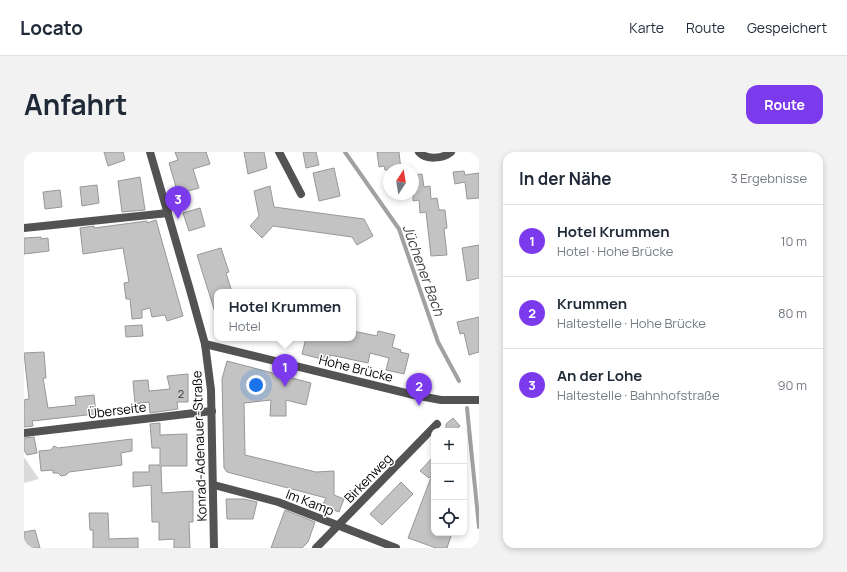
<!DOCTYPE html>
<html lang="de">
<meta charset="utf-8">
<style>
:root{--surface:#fff;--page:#f2f2f3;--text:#1f2937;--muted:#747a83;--line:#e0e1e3;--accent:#7c3aed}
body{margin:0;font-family:Manrope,sans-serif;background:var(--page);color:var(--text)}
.controls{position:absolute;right:12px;bottom:12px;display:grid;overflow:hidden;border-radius:8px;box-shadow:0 2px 6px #0003}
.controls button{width:36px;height:36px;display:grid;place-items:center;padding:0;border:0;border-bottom:1px solid var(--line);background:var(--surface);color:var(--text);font:20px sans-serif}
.compass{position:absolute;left:359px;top:12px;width:36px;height:36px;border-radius:50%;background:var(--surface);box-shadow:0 2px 6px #0003;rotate:12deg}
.you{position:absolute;left:232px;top:233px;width:14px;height:14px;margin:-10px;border:3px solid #fff;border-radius:50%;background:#1a73e8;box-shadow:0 0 0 6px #1a73e833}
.badge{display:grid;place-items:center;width:26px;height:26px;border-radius:50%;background:var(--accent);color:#fff;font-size:13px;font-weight:700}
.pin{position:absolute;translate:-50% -33px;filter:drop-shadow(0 1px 2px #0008)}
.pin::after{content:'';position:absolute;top:21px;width:14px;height:12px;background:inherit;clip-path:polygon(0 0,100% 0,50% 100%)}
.popup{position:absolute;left:190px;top:137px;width:142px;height:52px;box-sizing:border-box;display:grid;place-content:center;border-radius:8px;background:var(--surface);filter:drop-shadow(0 1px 3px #0005);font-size:13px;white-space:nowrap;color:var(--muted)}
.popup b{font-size:15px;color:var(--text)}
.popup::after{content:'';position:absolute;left:50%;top:100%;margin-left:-8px;border:8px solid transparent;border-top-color:var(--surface)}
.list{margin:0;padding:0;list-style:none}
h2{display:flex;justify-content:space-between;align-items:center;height:52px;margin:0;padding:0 16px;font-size:17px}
h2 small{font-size:13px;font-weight:400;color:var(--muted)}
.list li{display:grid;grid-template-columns:26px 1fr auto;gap:12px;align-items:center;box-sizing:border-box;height:72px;padding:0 16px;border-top:1px solid var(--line)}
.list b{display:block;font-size:15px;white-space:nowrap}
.list p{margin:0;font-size:13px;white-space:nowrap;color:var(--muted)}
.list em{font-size:13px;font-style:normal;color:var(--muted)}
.icon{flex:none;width:22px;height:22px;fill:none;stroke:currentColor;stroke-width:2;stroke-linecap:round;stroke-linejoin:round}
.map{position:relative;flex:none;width:455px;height:396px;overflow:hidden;border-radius:12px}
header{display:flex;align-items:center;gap:24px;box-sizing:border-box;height:56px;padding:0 20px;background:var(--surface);border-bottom:1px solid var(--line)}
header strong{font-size:19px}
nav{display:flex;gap:22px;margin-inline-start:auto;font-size:14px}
.intro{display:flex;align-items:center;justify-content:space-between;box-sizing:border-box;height:96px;padding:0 24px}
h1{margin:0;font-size:28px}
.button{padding:10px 18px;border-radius:12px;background:var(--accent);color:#fff;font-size:14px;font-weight:700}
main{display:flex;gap:24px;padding:0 24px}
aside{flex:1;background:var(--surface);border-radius:12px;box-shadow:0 2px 6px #0003}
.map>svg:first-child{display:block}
.green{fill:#dadada}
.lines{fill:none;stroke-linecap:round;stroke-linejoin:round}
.stream{stroke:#a1a1a1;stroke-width:4}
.building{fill:#c3c3c3;stroke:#979797}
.street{stroke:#535353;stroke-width:8}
.labels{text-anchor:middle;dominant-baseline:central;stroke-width:3;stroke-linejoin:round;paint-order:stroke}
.number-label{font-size:11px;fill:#313131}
.street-label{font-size:13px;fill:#000;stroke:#fff}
.water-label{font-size:14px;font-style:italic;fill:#424242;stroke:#fff}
</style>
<header>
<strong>Locato</strong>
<nav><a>Karte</a><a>Route</a><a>Gespeichert</a></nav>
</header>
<div class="intro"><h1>Anfahrt</h1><a class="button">Route</a></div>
<main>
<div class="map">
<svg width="455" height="396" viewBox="0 0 455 396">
<rect width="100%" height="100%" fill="#fff"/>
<path class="green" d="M0 305 15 327 0 331Z"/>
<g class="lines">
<g class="stream">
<path d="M321 0 375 77 414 190 435 229"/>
<path d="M443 256 455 375"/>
</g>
</g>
<g class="building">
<path d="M80 0H99L101 8 84 14Z"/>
<path d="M151 0H182L186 12 169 17 175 36 154 42 145 11 154 8Z"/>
<path d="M220 0H240L243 16 224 22Z"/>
<path d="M279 0H292L295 13 282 16Z"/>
<path d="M353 0H375L377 18H361L360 14 355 15Z"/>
<path d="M310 16 316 44 295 49 289 21Z"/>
<path d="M440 19 441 23 455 21V46L443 47 441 30 431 32 429 20Z"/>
<path d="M398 22 400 35 406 34 407 47 413 46 415 58H421L423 76 420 77 423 103 407 104 402 60 396 61 395 48 389 49V23Z"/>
<path d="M116 25 121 58 98 60 94 29Z"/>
<path d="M73 33 75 51 58 54 56 35Z"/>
<path d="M246 34 250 55 340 67 349 84 333 93 328 85 249 74 238 86 226 74 235 64 230 39Z"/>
<path d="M36 38 38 55 21 57 19 40Z"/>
<path d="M176 56 181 74 165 79 159 61Z"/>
<path d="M132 68 159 164 143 169 141 163 128 165 126 156 118 158V166L108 167 106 147H102L100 131 105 130 99 96 59 102 56 76 70 74V76L123 69V71Z"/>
<path d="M17 85V87L24 86 25 99 0 102V86Z"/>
<path d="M455 93V126L443 129 438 96Z"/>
<path d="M197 96 205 120 202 121 208 140H193V160H191L173 103Z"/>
<path d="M455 165V200L445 203 440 181 436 182 433 170Z"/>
<path d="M118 173 119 184 102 185 101 174Z"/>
<path d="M329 179 353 184 354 179 371 183 368 195 377 198 376 200 385 202 380 222 362 218 365 206 346 201 344 211 306 203 305 209 278 202 282 186H329Z"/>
<path d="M20 200 22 226H19L24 256 52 253 51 245 70 243 72 262 8 269 9 274 0 275V248L5 247 0 201Z"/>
<path d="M203 209 287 231 282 253 262 248V264H246L247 248 220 251 221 303 292 320 310 319V343L320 347 315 360 298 354 302 346 203 320 200 316 198 227Z"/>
<path d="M164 222V250H153L154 257 126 261 125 250 111 252 109 229 124 228 125 239 146 237 143 224Z"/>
<path d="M429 266 436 274 429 279H425L422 276V272Z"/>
<path d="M136 271V283L163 282V314H137L138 341 169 339V370H165L166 396H150V387L135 388V370H128L127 333 109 335V320H125V313H136V296H128L126 272Z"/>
<path d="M10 285 13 301 3 303 0 298V286Z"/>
<path d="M108 287V299L97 301 98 313 45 320 42 323 37 324 34 321H29V318L17 319 15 299 27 298 30 294 34 296Z"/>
<path d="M410 304V381H428L423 396H412L384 386 408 323 405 326 396 319Z"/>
<path d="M377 330 389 342 358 373 346 362Z"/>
<path d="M202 347H220L233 350 229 367H203Z"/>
<path d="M261 358 291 370 284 390 278 396H247Z"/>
<path d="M65 361H84L85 387 114 386V396H69V378H66Z"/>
<path d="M11 378 16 396H0V380Z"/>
</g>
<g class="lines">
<g class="street">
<path d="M126 0 166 138 181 192 187 238 190 396"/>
<path d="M255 0 277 42"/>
<path d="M395 0C402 8 419 7 427 0"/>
<path d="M0 76 144 61"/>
<path d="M181 192 390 243 417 248H455"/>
<path d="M0 281 188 259"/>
<path d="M190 333 254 350 372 396"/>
<path d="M292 396 413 272"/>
</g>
</g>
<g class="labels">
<g class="number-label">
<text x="157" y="241">2</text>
</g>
<g class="street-label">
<text transform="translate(332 216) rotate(14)">Hohe Brücke</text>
<text transform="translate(93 258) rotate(-7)">Überseite</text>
<text transform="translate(175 294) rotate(-92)">Konrad-Adenauer-Straße</text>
<text transform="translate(344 326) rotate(-46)">Birkenweg</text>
<text transform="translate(286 350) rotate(21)">Im Kamp</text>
</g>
<g class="water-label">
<text transform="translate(400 118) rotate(70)">Jüchener Bach</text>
</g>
</g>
</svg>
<div class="controls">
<button>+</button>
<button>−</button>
<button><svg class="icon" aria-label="locate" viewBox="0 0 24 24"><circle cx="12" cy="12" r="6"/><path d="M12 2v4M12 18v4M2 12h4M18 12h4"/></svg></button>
</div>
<svg class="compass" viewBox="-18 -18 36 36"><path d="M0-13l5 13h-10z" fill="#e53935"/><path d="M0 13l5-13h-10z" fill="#747a83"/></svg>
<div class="you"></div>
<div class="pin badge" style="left:261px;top:235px">1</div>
<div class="popup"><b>Hotel Krummen</b>Hotel</div>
<div class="pin badge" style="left:395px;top:254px">2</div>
<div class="pin badge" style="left:154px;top:67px">3</div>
</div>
<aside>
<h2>In der Nähe<small>3 Ergebnisse</small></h2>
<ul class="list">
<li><span class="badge">1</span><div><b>Hotel Krummen</b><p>Hotel · Hohe Brücke</p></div><em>10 m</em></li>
<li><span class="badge">2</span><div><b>Krummen</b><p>Haltestelle · Hohe Brücke</p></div><em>80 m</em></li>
<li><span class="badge">3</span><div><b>An der Lohe</b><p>Haltestelle · Bahnhofstraße</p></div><em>90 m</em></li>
</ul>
</aside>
</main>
